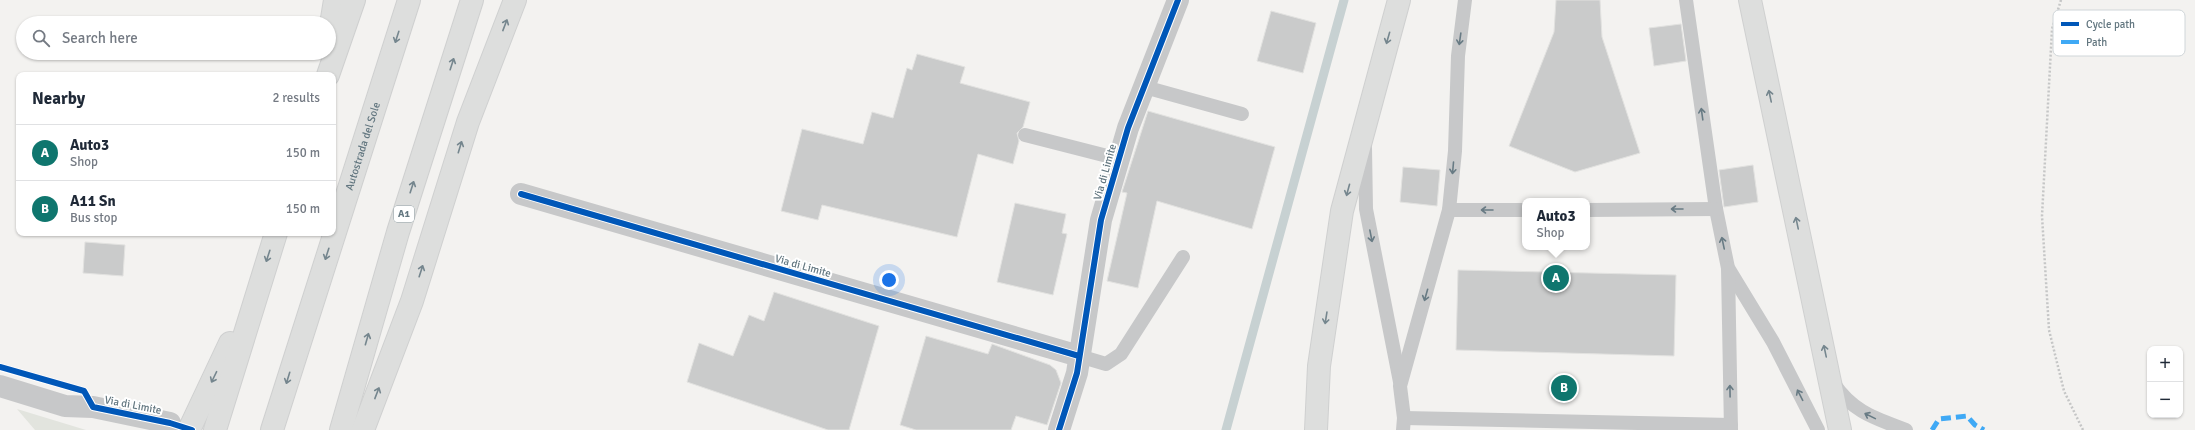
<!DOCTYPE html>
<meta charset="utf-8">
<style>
:root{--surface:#fff;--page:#f2f2f3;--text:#1f2937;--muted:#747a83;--line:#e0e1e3;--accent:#0f766e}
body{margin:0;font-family:Signika,sans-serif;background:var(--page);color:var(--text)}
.controls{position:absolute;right:12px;bottom:12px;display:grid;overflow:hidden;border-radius:8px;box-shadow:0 1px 3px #0004}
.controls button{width:36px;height:36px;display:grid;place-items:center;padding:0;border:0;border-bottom:1px solid var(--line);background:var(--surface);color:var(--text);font:20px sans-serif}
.you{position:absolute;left:889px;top:280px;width:14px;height:14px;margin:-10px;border:3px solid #fff;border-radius:50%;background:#1a73e8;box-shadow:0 0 0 6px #1a73e833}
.badge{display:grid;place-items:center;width:26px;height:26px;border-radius:50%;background:var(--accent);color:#fff;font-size:13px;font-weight:700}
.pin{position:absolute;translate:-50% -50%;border:2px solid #fff;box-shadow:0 1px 4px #0006}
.popup{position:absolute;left:1522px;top:198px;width:68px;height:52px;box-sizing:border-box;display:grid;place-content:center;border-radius:8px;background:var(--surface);filter:drop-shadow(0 1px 3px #0005);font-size:13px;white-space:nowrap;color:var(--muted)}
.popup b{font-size:15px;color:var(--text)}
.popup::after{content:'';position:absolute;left:50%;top:100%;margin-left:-8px;border:8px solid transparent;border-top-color:var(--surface)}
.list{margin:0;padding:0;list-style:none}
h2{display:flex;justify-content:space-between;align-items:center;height:52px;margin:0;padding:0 16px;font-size:17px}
h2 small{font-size:13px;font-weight:400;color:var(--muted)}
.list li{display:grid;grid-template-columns:26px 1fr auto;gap:12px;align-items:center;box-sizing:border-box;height:56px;padding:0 16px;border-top:1px solid var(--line)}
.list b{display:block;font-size:15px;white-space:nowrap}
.list p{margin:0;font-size:13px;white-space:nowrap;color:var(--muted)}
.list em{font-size:13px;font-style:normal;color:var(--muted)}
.icon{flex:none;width:22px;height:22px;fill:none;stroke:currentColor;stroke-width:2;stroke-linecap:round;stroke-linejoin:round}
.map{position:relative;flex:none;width:2195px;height:430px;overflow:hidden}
.search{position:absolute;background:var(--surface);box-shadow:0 1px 3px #0004;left:16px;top:16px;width:320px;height:44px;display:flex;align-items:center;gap:10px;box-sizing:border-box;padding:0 14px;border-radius:22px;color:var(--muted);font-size:15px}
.panel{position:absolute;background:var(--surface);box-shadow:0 1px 3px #0004;left:16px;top:72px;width:320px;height:164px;border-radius:8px}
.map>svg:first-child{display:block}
.green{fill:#e2e4de}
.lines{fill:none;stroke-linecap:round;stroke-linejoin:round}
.stream{stroke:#c7d1d2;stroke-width:9}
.building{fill:#cacbcb;stroke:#e2e2e0}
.highway-casing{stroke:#cfd0d0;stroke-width:24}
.path{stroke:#c5c6c6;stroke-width:2.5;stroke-dasharray:2 2;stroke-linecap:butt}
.lane{stroke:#c7c8c9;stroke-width:14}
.street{stroke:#c7c8c9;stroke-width:22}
.highway{stroke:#dddedd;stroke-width:22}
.quiet{stroke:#3fa9f5;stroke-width:5;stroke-dasharray:10 5;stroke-linecap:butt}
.cycleway-casing{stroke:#fff;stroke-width:8}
.cycleway{stroke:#0057b8;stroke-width:6}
.oneway{stroke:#75868e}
.oneway2{stroke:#687b84}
.labels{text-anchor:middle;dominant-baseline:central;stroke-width:4;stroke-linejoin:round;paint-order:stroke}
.shield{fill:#fff;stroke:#92a0a6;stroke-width:1}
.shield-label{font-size:10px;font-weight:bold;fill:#637780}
.street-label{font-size:11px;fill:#637780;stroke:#fff}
.key{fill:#fff;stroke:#d0d6d9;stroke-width:1}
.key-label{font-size:11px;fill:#637780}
</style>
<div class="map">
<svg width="2195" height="430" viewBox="0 0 2195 430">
<rect width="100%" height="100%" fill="#f3f2f0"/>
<path class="green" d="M17 409 86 430H35Z"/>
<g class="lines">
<path class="stream" d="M1226 430 1344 0"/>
</g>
<g class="building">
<path d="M1556 0H1600L1602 37 1640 153 1575 172 1509 146 1554 32Z"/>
<path d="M1271 11 1316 23 1303 73 1257 61Z"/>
<path d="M1681 24 1686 61 1654 66 1649 28Z"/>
<path d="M917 54 965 67 960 83 1030 102 1023 127 1017 133 1019 141 1013 164 978 154 957 237 822 205 818 220 781 211 802 129 863 144 872 112 893 118 907 68 912 70Z"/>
<path d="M1148 111 1275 147 1252 229 1157 201 1138 288 1107 281 1127 193 1122 192Z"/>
<path d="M1753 165 1758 202 1724 207 1719 170Z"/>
<path d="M1403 167 1440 170 1437 206 1400 202Z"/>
<path d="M1015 203 1066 214 1062 233 1067 234 1053 295 997 282Z"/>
<path d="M85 242 125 245 123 276 83 273Z"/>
<path d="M1458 270 1676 275 1674 356 1456 350Z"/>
<path d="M774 292 879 326 849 430H828L687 382 699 343 733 356 749 315 764 321Z"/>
<path d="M926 336 988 354 992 344 1050 365 1056 370 1061 383 1047 425 1016 416 1011 430H916L900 425Z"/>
</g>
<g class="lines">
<defs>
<g id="highway">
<path d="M1750 0 1840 430"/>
<path d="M329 37 335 0"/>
<path d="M328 75 354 0"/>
<path d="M189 430 230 343"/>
<path d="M215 430 276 233"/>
<path id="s1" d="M272 430 409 0"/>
<path d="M341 430 398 232 472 0"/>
<path d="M363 430 412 301 468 122 515 0"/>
<path d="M1316 430 1319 366 1342 211 1399 0"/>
</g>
</defs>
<use href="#highway" class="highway-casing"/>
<path class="path" d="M2061 0 2052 29 2042 216 2049 330 2064 391 2083 430"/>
<g class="lane">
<path d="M1686 0 1716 209 1728 268 1773 342 1818 430"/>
<path d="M1141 86 1242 114"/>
<path d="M1025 135 1119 159"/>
<path d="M1365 148 1366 209 1400 382"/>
<path d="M1449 210H1525"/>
<path d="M1587 210 1716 209"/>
<path d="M1728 268 1731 430"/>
<path d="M1079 356 1106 364 1121 354 1183 257"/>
<path d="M1834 384C1853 412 1875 418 1906 430"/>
<path d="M1404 418 1731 425"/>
<path d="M1403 430 1404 418 1400 386 1449 210 1455 151 1458 56 1465 0"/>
</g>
<g class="street">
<path d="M521 194 1079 356"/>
<path d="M0 386 65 406 93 407 170 423"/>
<path d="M1059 430 1077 373 1101 220 1128 128 1178 0"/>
</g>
<use href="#highway" class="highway"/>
<path class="quiet" d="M1932 430 1939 419 1967 416 1975 425 1984 430"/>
<defs>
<g id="cycleway">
<path d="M521 194 1079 356"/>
<path d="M0 367 84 391 93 407 170 423 192 430"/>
<path d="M1059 430 1077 373 1101 220 1128 128 1178 0"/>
</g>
</defs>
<use href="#cycleway" class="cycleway-casing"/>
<use href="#cycleway" class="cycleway"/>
</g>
<defs><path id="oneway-shaft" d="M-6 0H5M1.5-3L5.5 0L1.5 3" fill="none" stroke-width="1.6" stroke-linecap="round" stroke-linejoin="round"/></defs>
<g class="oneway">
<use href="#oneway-shaft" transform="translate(505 25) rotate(-69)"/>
<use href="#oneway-shaft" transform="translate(397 37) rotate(108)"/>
<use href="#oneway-shaft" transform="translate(1388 38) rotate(106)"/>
<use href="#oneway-shaft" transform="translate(452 64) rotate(-72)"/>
<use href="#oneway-shaft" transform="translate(1770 96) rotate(-102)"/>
<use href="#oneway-shaft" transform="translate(460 147) rotate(-73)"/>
<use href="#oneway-shaft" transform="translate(412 187) rotate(-72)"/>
<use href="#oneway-shaft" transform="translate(1348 190) rotate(105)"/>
<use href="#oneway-shaft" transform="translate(1797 223) rotate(-102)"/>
<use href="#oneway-shaft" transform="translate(327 254) rotate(108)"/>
<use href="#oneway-shaft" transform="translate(268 256) rotate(108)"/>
<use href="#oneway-shaft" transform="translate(421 271) rotate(-72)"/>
<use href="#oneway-shaft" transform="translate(1326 318) rotate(99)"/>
<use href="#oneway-shaft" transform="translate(367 339) rotate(-74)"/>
<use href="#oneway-shaft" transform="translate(1825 351) rotate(-102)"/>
<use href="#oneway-shaft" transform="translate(214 377) rotate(116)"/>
<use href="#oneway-shaft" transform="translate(288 378) rotate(107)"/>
<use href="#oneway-shaft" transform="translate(377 393) rotate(-69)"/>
</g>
<g class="oneway2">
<use href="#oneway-shaft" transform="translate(1460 39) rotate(98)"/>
<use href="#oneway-shaft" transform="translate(1702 114) rotate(-98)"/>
<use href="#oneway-shaft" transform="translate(1453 168) rotate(95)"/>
<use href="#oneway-shaft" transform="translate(1677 209) rotate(180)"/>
<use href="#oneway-shaft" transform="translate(1487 210) rotate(180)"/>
<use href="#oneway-shaft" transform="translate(1371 236) rotate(79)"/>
<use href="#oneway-shaft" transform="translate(1723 243) rotate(-102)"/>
<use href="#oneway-shaft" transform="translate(1426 295) rotate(106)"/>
<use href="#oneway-shaft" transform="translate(1730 391) rotate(-91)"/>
<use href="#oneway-shaft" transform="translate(1800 395) rotate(-117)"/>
<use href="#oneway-shaft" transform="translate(1870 416) rotate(-154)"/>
</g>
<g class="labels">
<rect class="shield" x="394" y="206" width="20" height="16" rx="3"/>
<g class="shield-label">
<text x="404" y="214">A1</text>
</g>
<g class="street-label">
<text stroke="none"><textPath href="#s1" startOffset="298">Autostrada del Sole</textPath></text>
<text transform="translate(1105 172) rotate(-74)">Via di Limite</text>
<text transform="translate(803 266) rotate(16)">Via di Limite</text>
<text transform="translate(133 405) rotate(11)">Via di Limite</text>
</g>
</g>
<rect x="2053" y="10" width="132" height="46" rx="6" class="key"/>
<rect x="2061" y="22" width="18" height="4" fill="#0057b8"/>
<rect x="2061" y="40" width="18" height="4" fill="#3fa9f5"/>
<g class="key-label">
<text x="2086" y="28">Cycle path</text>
<text x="2086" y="46">Path</text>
</g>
</svg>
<div class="controls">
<button>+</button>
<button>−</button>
</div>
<div class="you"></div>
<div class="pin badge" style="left:1556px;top:278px">A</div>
<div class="popup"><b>Auto3</b>Shop</div>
<div class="pin badge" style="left:1564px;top:388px">B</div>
<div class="search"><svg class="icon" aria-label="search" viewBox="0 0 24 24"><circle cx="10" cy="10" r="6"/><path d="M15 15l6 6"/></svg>Search here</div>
<section class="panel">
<h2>Nearby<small>2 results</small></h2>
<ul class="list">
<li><span class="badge">A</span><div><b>Auto3</b><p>Shop</p></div><em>150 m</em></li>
<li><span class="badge">B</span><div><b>A11 Sn</b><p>Bus stop</p></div><em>150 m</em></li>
</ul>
</section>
</div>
